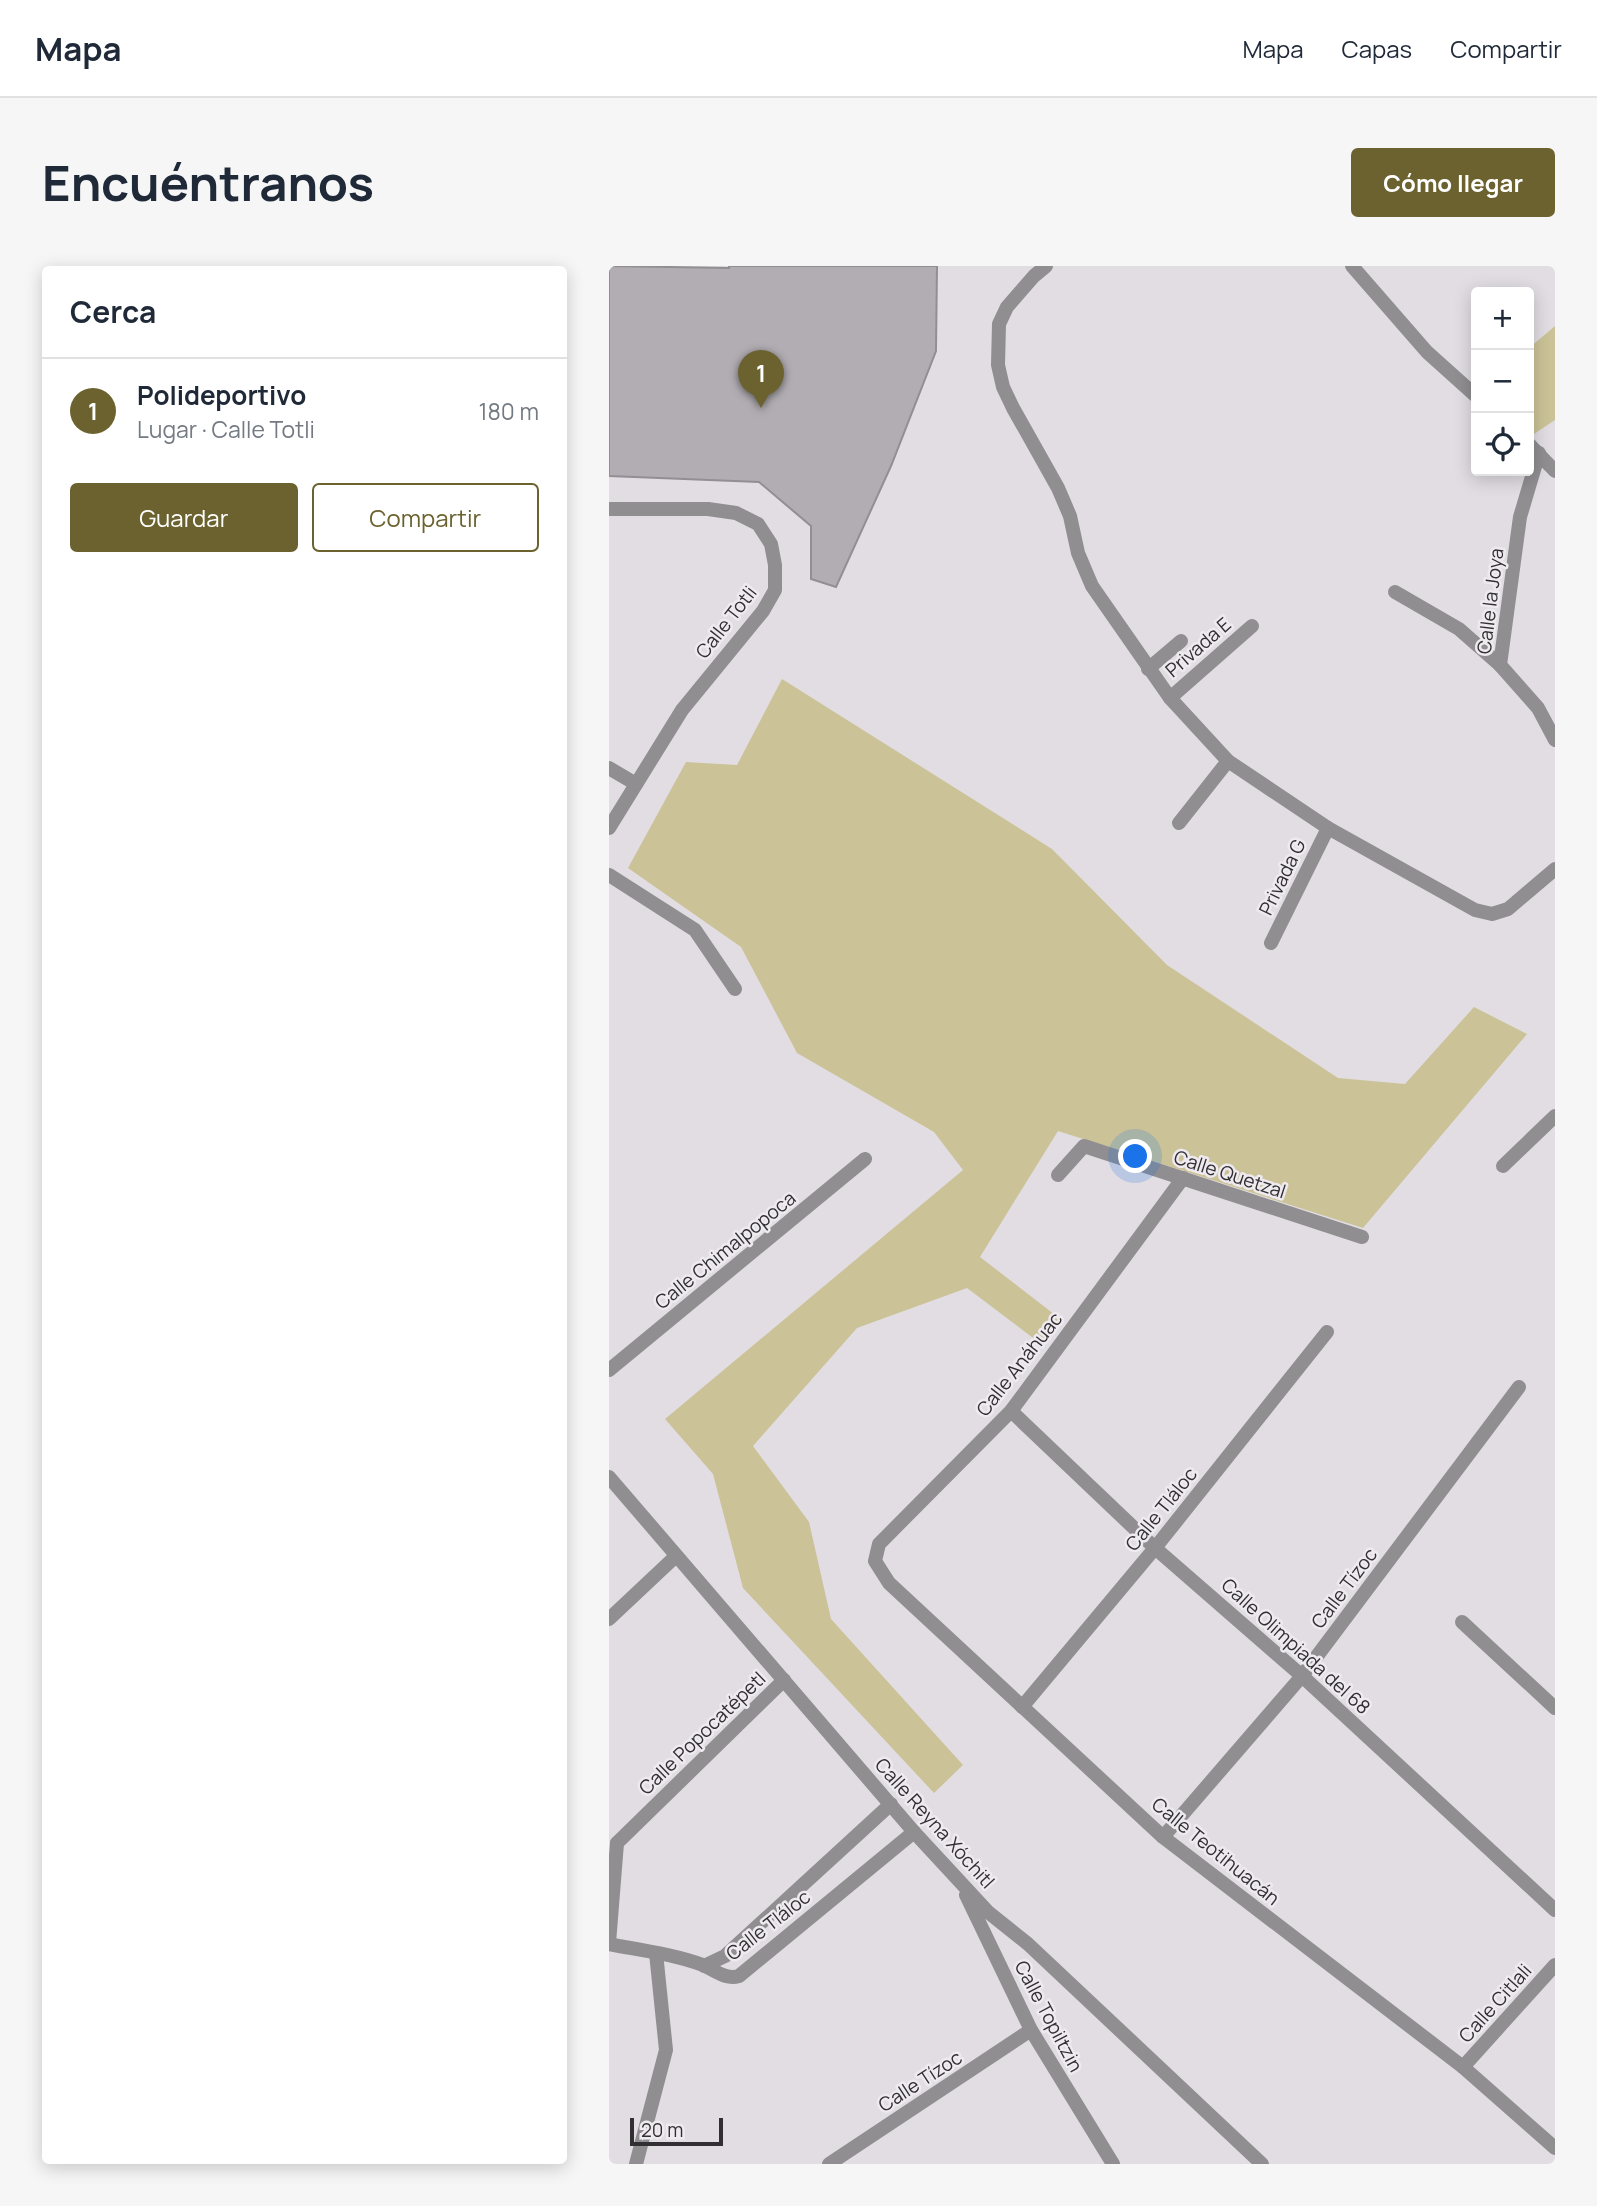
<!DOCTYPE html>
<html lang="es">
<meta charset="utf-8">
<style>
:root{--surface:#fff;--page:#f6f6f7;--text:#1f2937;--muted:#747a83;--line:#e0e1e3;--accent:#6b622f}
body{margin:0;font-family:Manrope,sans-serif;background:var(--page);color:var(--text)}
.controls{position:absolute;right:21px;top:21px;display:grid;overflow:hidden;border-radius:7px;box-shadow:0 4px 18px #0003}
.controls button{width:63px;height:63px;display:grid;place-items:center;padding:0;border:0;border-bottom:2px solid var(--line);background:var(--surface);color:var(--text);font:35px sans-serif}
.scale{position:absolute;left:21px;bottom:18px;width:93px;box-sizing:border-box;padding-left:7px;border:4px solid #312f31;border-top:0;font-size:19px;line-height:24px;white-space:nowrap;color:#312f31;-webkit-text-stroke:5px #eeeaf0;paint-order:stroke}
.you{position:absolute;left:527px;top:891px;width:24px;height:24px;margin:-18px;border:5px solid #fff;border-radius:50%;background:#1a73e8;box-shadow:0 0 0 10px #1a73e833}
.badge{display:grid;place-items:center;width:46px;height:46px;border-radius:50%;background:var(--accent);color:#fff;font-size:23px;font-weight:700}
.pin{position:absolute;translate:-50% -58px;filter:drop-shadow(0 2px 4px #0008)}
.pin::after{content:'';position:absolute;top:37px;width:24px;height:21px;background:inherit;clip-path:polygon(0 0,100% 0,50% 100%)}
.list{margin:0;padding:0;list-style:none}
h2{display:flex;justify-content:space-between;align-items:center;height:91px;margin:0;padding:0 28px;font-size:30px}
h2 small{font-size:23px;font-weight:400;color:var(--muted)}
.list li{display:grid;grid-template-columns:46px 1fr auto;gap:21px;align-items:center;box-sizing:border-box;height:105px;padding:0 28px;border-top:2px solid var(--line)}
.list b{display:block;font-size:26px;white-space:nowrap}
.list p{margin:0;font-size:23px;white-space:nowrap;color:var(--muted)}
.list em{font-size:23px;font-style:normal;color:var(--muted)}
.actions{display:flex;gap:14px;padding:21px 28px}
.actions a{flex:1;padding:16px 0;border:2px solid var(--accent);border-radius:7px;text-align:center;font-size:24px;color:var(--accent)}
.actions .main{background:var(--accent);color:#fff}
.icon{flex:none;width:38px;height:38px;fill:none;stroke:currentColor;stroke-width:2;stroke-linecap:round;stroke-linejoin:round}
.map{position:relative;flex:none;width:946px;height:1898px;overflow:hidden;border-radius:7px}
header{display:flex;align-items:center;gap:42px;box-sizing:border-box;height:98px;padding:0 35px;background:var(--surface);border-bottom:2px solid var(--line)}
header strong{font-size:33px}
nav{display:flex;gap:38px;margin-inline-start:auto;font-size:24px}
.intro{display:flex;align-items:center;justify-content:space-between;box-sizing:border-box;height:168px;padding:0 42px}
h1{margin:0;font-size:49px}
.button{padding:18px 32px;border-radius:7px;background:var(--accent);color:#fff;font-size:24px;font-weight:700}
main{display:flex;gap:42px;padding:0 42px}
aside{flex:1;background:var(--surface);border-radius:7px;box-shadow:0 4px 18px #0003}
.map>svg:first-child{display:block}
.green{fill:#cbc397}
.building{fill:#b1adb2;stroke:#928e93;stroke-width:2}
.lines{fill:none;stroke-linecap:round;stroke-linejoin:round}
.minor{stroke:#908e90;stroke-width:14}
.labels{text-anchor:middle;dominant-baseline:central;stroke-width:5;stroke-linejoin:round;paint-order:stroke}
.street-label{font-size:19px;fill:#312f31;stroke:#eeeaf0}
</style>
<header>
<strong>Mapa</strong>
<nav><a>Mapa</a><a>Capas</a><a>Compartir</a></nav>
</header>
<div class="intro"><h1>Encuéntranos</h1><a class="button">Cómo llegar</a></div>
<main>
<aside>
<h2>Cerca<small></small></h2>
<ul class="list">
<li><span class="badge">1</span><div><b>Polideportivo</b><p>Lugar · Calle Totli</p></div><em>180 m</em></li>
</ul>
<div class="actions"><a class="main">Guardar</a><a>Compartir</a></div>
</aside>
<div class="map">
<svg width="946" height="1898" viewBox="0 0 946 1898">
<rect width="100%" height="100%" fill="#e1dde3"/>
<g class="green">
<path d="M946 60V154L925 168 920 162V82Z"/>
<path d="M173 413 443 583 558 699 729 812 796 818 865 741 918 768 754 962 449 865 371 991 454 1055 432 1078 358 1022 248 1062 144 1180 200 1256 222 1353 354 1499 325 1527 134 1322 104 1208 56 1153 354 904 325 866 188 787 132 681 19 602 77 496 128 499Z"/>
</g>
<path class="building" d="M0 0 120 2V0H328L327 85 282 200 227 321 202 313V260L150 216 0 210Z"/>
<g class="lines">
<g class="minor">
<path d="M437 0 425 10 398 41 390 58 389 99 394 121 404 142 449 222 461 250 469 287 483 320 561 432 619 495 719 562 866 644 883 648 899 643 946 603"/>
<path d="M743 0 818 86 867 130"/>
<path d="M920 178 946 205"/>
<path d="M930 187 911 251 891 399 929 442 946 474"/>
<path d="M0 243H99L127 247 149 258 162 278 166 299V324L154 345 73 444 0 562"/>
<path d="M786 326 850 363 891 399"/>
<path d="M539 403 572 375"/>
<path d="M561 432 643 360"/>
<path d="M0 502 27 518"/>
<path d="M570 557 619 495"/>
<path d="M0 609 86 664 126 723"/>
<path d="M662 677 719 562"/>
<path d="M894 900 946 850"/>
<path d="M449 909 475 880 753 971"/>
<path d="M574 912 402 1145 270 1278 266 1295 280 1317 554 1571 854 1801 946 1882"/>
<path d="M0 1104 256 893"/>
<path d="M402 1145 546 1282 693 1410 946 1644"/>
<path d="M0 1211 305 1566 379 1646 419 1678 653 1898"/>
<path d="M0 1353 67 1290"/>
<path d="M853 1356 946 1442"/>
<path d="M413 1441 546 1282 718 1066"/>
<path d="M554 1571 693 1410 910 1121"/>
<path d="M8 1577 175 1414"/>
<path d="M357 1629 422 1764 504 1898"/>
<path d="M0 1677 8 1577"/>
<path d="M0 1678C31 1684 64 1688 94 1699 106 1704 116 1714 130 1710L305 1566"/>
<path d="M95 1700 116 1690 282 1538"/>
<path d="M854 1801 946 1699"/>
<path d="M27 1898 57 1784 47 1687"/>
<path d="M220 1898 422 1764"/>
</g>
</g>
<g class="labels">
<g class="street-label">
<text transform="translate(881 335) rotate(-83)">Calle la Joya</text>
<text transform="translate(117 356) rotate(-52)">Calle Totli</text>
<text transform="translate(589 381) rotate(-41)">Privada E</text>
<text transform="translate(673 611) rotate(-64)">Privada G</text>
<text transform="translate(621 908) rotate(18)">Calle Quetzal</text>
<text transform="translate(116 984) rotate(-39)">Calle Chimalpopoca</text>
<text transform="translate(410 1098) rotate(-52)">Calle Anáhuac</text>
<text transform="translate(552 1243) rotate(-51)">Calle Tláloc</text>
<text transform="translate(735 1322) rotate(-53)">Calle Tízoc</text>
<text transform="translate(687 1380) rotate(42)">Calle Olimpiada del 68</text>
<text transform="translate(93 1467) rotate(-44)">Calle Popocatépetl</text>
<text transform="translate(326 1557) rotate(48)">Calle Reyna Xóchitl</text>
<text transform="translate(607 1585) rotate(39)">Calle Teotihuacán</text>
<text transform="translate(159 1659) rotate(-38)">Calle Tláloc</text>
<text transform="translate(886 1737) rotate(-48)">Calle Citlali</text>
<text transform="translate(440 1750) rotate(62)">Calle Topiltzin</text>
<text transform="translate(311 1815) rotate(-33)">Calle Tízoc</text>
</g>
</g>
</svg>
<div class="controls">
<button>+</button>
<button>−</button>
<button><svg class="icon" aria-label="locate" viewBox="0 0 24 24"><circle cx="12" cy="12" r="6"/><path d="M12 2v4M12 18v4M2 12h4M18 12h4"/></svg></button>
</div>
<div class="scale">20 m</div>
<div class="you"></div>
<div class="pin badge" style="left:152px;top:142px">1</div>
</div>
</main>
